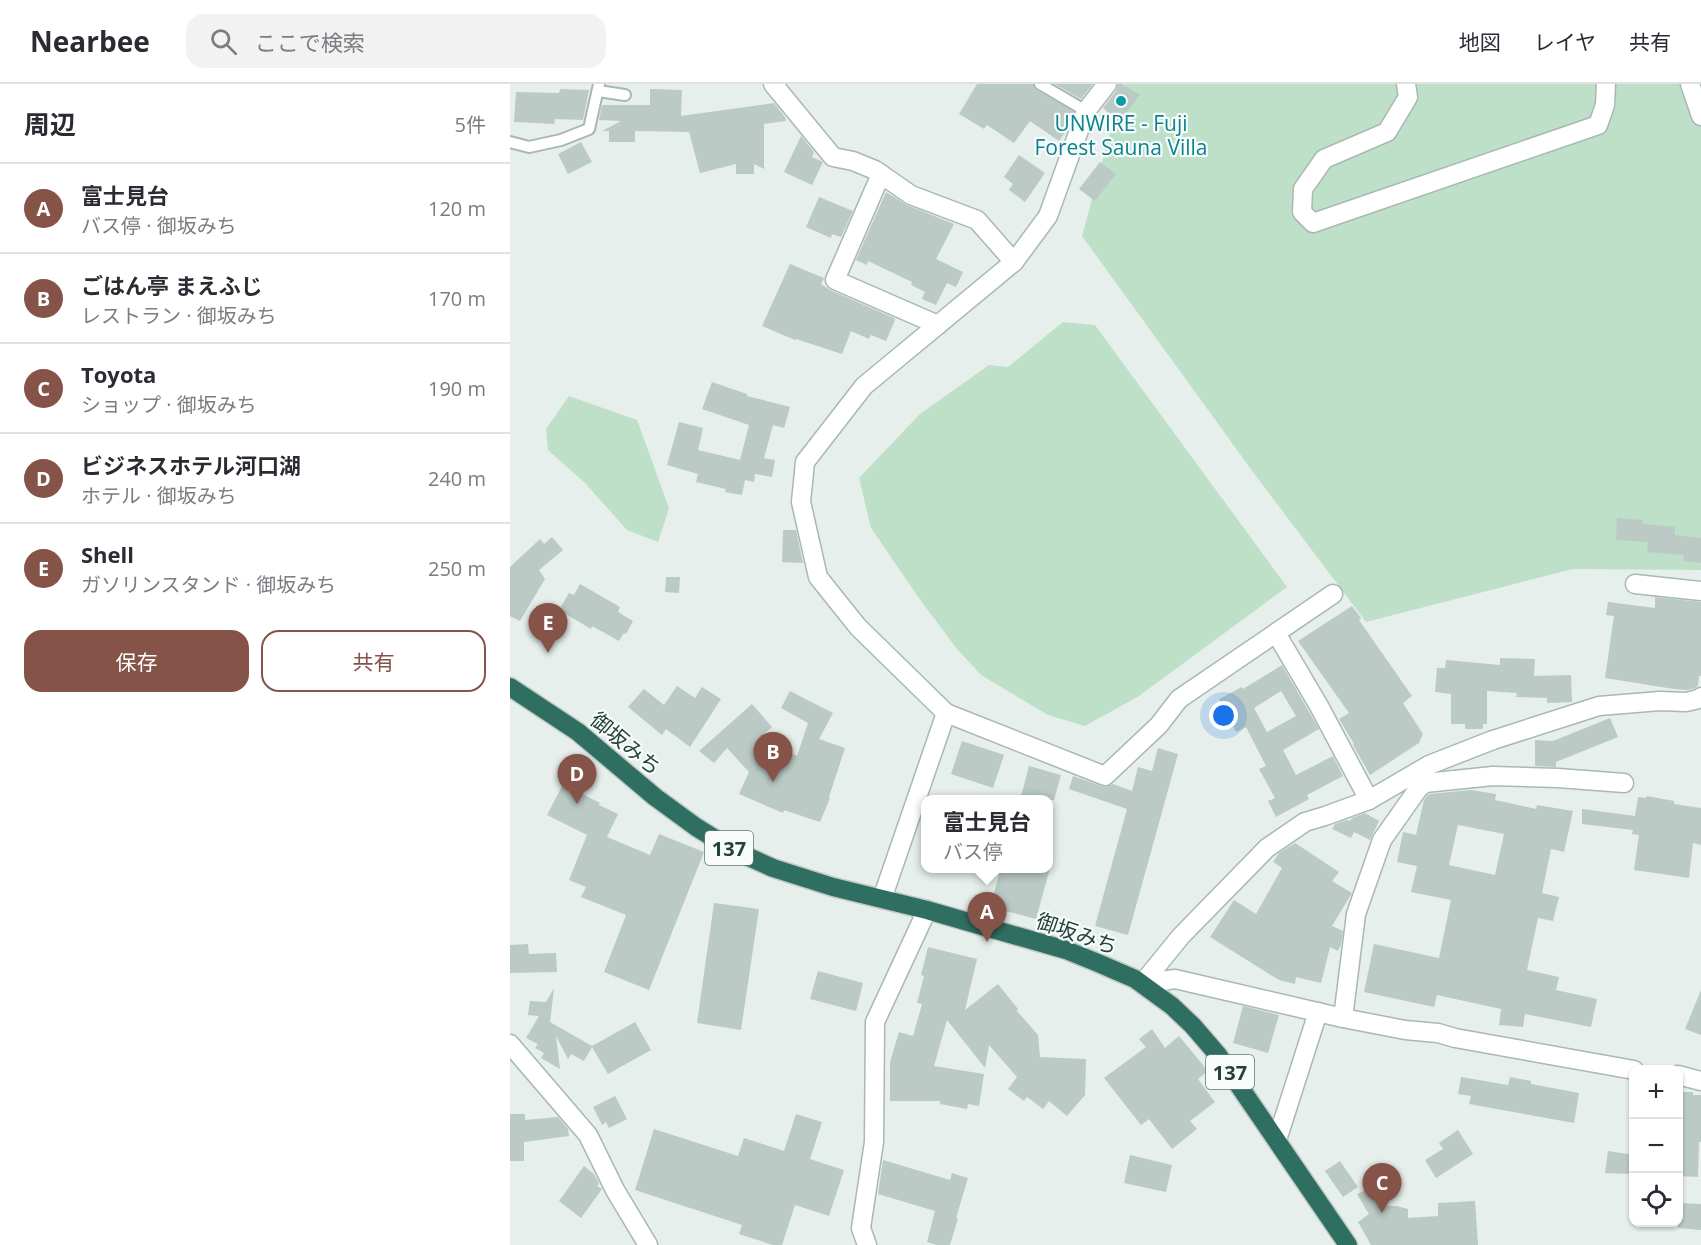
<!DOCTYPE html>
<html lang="ja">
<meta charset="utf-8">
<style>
:root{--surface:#fff;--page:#f2f2f3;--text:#2b2b33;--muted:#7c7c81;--line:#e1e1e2;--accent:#855347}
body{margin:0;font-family:"Open Sans","Noto Sans JP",sans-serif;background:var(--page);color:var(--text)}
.controls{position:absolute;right:18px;bottom:18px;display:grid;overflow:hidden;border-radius:12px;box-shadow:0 2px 4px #0004}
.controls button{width:54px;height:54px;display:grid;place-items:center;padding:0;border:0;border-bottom:2px solid var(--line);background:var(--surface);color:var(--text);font:30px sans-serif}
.you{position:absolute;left:714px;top:632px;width:21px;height:21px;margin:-15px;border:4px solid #fff;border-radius:50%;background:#1a73e8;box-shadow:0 0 0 9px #1a73e833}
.badge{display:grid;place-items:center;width:39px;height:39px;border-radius:50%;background:var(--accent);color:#fff;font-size:20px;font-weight:700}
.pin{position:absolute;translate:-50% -50px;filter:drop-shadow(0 2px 3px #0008)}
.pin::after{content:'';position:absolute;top:32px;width:21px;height:18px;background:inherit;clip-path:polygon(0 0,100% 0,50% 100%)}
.popup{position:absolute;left:411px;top:711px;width:132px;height:78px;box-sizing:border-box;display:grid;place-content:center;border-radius:12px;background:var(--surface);filter:drop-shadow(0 2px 4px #0005);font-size:20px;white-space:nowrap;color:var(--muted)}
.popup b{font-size:22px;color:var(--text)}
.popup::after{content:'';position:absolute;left:50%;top:100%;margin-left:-12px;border:12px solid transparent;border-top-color:var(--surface)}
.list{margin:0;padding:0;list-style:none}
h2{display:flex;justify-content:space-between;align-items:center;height:78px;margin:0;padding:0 24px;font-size:26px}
h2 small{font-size:20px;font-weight:400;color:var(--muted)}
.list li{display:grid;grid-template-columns:39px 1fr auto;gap:18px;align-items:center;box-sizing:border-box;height:90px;padding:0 24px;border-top:2px solid var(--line)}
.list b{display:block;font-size:22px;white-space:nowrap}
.list p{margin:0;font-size:20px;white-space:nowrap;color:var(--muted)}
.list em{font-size:20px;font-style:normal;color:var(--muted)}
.actions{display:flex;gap:12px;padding:18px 24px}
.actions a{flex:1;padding:14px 0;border:2px solid var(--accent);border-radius:18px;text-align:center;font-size:21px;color:var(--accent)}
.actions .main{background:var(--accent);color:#fff}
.icon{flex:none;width:33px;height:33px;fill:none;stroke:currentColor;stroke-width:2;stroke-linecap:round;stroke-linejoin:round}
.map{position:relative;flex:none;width:1191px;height:1161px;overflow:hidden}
header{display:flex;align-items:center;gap:36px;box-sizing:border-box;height:84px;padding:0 30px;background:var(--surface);border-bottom:2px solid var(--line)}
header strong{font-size:28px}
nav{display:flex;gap:33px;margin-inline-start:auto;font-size:21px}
.search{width:420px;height:54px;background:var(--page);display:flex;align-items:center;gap:15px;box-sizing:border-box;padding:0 21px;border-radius:18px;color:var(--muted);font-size:22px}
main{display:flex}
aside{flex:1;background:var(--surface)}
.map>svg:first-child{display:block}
.green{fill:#bfe0c8}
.building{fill:#bbcac4;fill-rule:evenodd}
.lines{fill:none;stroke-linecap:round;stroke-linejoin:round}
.lane-casing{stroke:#a8b8b2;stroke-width:14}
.street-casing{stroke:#a8b8b2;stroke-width:21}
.highway-casing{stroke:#c2cac8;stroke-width:21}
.lane{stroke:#fff;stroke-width:10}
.street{stroke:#fff;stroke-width:18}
.highway{stroke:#2f6f62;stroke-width:18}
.culture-dot{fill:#0f9aa8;stroke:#f7fbf9;stroke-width:2}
.labels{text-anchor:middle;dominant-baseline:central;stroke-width:4.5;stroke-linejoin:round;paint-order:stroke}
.shield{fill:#f7fbf9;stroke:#637a73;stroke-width:1.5}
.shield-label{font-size:20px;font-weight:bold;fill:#24423a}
.culture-label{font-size:21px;fill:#0d838f;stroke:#f7fbf9}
.street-label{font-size:21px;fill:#24423a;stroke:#f7fbf9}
</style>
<header>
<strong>Nearbee</strong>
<div class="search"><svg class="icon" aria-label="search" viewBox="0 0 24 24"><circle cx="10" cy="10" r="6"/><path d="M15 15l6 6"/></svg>ここで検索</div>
<nav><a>地図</a><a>レイヤ</a><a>共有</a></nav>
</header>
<main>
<aside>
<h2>周辺<small>5件</small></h2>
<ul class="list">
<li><span class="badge">A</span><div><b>富士見台</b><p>バス停 · 御坂みち</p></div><em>120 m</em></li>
<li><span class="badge">B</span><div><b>ごはん亭 まえふじ</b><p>レストラン · 御坂みち</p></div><em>170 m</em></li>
<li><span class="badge">C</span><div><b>Toyota</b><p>ショップ · 御坂みち</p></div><em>190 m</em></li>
<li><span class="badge">D</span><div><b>ビジネスホテル河口湖</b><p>ホテル · 御坂みち</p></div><em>240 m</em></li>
<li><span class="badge">E</span><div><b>Shell</b><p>ガソリンスタンド · 御坂みち</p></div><em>250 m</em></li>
</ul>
<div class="actions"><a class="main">保存</a><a>共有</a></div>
</aside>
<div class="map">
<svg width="1191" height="1161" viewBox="0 0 1191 1161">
<rect width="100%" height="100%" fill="#e6efeb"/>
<g class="green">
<path d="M615 0H1191V486L1063 485 856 538 743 388 572 152 609 16Z"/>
<path d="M553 238 585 241 777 503 629 612 575 642 538 631 471 591 447 565 411 517 361 444 349 394 410 330 479 281 498 283Z"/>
<path d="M59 312 127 336 159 424 148 458 117 446 75 399 38 366 36 345Z"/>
</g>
<g class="building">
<path d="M467 0H523L526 6 564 28 558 44 549 57 520 37 504 59 477 41 474 45 449 30Z"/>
<path d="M545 0H583L571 15Z"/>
<path d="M608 0H612L630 11 609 38 593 24 606 7Z"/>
<path d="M50 5 79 6 73 36 45 35 44 40 4 38 6 8 49 9Z"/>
<path d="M140 5 172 6 171 32 264 19 275 33 276 37 254 40V85L244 80V90H226V80L190 89 179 48 125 47V58H99V47H92L111 37 89 36 92 21H140Z"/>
<path d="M291 52 304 68 302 73 313 78 302 101 274 88Z"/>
<path d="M71 58 82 78 58 90 48 70Z"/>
<path d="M509 71 535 89 515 118 499 106 503 100 494 93Z"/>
<path d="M590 78 606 90 585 117 569 105Z"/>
<path d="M376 108 397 121 444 140 426 175 453 188 446 203 437 199 426 221 412 215 415 208 401 201 402 198 358 177 357 181 346 176Z"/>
<path d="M309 113 343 127 331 153 322 150 321 154 296 143Z"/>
<path d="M280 180 314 194 311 200 320 206 384 234 385 236 376 257 361 251 359 255 341 247 332 270 286 255 285 256 252 242Z"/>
<path d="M202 298 237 310V312L280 323 274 344 263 341 254 374 265 376 262 393 245 390 244 398 235 396 232 411 215 408 216 405 186 398 188 390 157 381 169 338 193 344 188 366 230 376 239 341 192 325Z"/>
<path d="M1107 434 1133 436 1132 440 1165 443V451L1191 454V479L1173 477 1174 471 1137 468 1138 458 1106 456Z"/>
<path d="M273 446H286L293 479 272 478Z"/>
<path d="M42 453 53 466 29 486 35 495 10 537 0 532V483L30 455 34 460Z"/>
<path d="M156 493H170L169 509 155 508Z"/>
<path d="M70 500 110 523 108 528 123 537 116 550 114 549 109 557 82 542 81 545 49 526 59 509 64 511Z"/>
<path d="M1145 513 1191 518V592H1189L1188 602 1183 605 1177 606 1164 605 1095 594 1104 532 1096 531 1098 518 1145 524Z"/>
<path d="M842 522 851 534 849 536 902 612 893 619 913 650 909 659 860 691 843 661 844 660 829 635 839 629 788 557Z"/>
<path d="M990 574 1025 575 1024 592 1061 591 1062 618 1037 619V614L1006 613 1007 609 977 607V640H973V645H955V640H941V610L925 608 927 584H935L936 576 990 581Z"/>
<path d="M772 581 809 645 773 666 786 691 823 672 833 692 797 711 799 715 766 733 758 717 765 714 749 685 756 682 736 643 726 648 709 615 732 603 733 605ZM771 607 786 632 757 648 744 624Z"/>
<path d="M167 602 185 614 192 603 211 615 180 663 156 645 152 651 118 623 134 605 154 621Z"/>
<path d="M280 607 323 629 309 655 335 664 319 713 320 714 310 738 274 726 273 729 229 710 239 688 217 664 204 679 189 667 242 620 262 643 249 654 287 672 298 639 271 624Z"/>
<path d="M1100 634 1108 653 1046 678V683L1025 682V656L1043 657Z"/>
<path d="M452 657 494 671 483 704 441 690Z"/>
<path d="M648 664 668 670 618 851 585 842 617 725 559 705 563 692 591 702 596 703 603 700 622 707 628 683 642 687Z"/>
<path d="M67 673 83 681 69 708 90 719 89 721 108 730 97 753 140 771 149 750 194 768 139 906 94 888 116 831 71 813 76 803 59 796 77 751 37 731Z"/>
<path d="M519 682 551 691 544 716H510Z"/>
<path d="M961 706 986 710 985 716 1026 725 1027 721 1063 727 1054 768 1041 765 1032 809 1049 813 1043 837 1028 834 1017 886 1049 893 1046 906 1087 915 1081 943 1015 930 1013 943 989 941 991 925 927 911 924 923 854 908 864 860 929 874 941 816 901 808 907 782 887 778 893 748 906 751 914 716 916 713 920 710ZM948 741 994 750 985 791 939 781Z"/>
<path d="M1137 712 1164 717V720L1191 724V761L1183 759 1179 794 1124 786 1129 751 1122 750 1123 746 1072 740V725L1125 732 1128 713 1136 714Z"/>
<path d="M855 729 869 737 860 756 844 748 841 754 822 745 825 740 837 736 840 737 842 734Z"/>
<path d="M785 759 829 788 822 797 842 809 822 842 833 847 831 861 828 867 820 863 811 899 786 893 785 900 769 896 700 853 724 816 746 830 772 784 763 778 769 769Z"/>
<path d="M491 784H540L526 835 480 823Z"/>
<path d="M204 819 249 825 231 946 187 939Z"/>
<path d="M18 860 19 870 46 869 47 888 0 889V861Z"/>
<path d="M418 863 467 875 455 926 488 900 508 925 507 927 528 951 530 973 576 975 575 1011 557 1032 539 1017 533 1025 517 1013 514 1017 498 1005 507 993 479 961 475 984 437 936 424 982 474 990 469 1022 458 1020 457 1025 430 1020V1017H380V978L389 948 403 952 412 920 407 919 414 892 411 891Z"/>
<path d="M308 887 353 899 346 927 300 915Z"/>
<path d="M44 904 40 938 82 962 125 938 141 966 98 990 82 963 74 977 61 970 58 975 46 952 50 985 31 974 34 969 25 964 28 960 16 954 29 932 18 931 20 917 36 918Z"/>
<path d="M1191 906V951L1175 945Z"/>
<path d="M733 922 769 931 758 969 723 959Z"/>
<path d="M642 945 655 964 669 952 698 987 688 995 705 1018 680 1037 687 1045 662 1065 639 1035 631 1041 594 994 636 963 629 955Z"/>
<path d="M951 993 998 1001 1000 993 1021 997V1000L1069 1009 1064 1039 959 1020 961 1012 948 1010Z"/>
<path d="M1168 1008H1183V1011H1191V1058H1189L1188 1093 1168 1092Z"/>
<path d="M105 1012 117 1035 99 1044 96 1038 92 1041 83 1023Z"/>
<path d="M0 1030H15V1036L48 1033 58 1045 59 1052 14 1058V1077H0Z"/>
<path d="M286 1030 312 1038 300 1075 334 1086 319 1132 285 1121 272 1161H263L229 1150 232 1141 125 1106 144 1045 228 1072 234 1054 274 1067Z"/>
<path d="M948 1046 963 1070 926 1094 915 1076 933 1065 929 1059Z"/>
<path d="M1098 1067 1124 1071V1090L1095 1089Z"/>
<path d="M620 1071 662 1081 656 1108 614 1099Z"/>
<path d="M373 1076 440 1096 442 1089 458 1094 446 1134H448L440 1161H427L417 1158 425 1127 368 1110Z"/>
<path d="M830 1077 848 1103 833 1113 815 1087Z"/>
<path d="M74 1082 84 1090 89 1099 87 1102 92 1105 71 1134 49 1117Z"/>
<path d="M865 1102 877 1122H887L898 1125V1134L928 1132V1119L965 1117 968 1161H861L848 1138 859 1130 847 1110Z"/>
<path d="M1168 1119 1191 1120V1146L1168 1144Z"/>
</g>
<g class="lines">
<defs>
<g id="lane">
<path d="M530 0 576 27"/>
<path d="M88 7 115 11"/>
<path d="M0 58 19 63 51 56 79 45 89 0"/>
</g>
<g id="street">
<path d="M263 0 323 73 343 77 365 86 401 111 467 136 504 178"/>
<path d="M896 0 898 13 877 48 814 75 793 105 792 128 803 139 1088 41 1095 21 1096 0"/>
<path d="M1180 0 1191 32"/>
<path d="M371 90 325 196 428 241"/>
<path d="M1125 500 1191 507"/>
<path d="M766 549 809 622 859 716"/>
<path d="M436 629 595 692 649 641 669 615 823 510"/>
<path d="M372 815 436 629 348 543 308 493 291 418 295 378 354 302 504 178 538 132 576 27 597 0"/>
<path d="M833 934 846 830 872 756 908 705 915 699 983 692 1048 694 1114 699"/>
<path d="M0 960 78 1051 105 1106 138 1161"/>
<path d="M1124 986 945 954 928 949 895 946 833 934 665 895 632 900 671 852 757 764 795 738 815 732 859 716 919 681 983 656 1089 622 1150 617 1176 618 1189 615 1191 613"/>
<path d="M1168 991 1191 997"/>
<path d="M767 1056 808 928"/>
<path d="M357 1161 351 1144 364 1058 365 938 417 826"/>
</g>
<path id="highway" d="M0 603 68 648 145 713 186 743 223 766 263 784 323 803 417 826 479 844 556 866 588 879 625 895 662 922 683 942 708 971 838 1161"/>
</defs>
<use href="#lane" class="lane-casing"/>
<use href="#street" class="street-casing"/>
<use href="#highway" class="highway-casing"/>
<use href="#lane" class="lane"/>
<use href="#street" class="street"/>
<use href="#highway" class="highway"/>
</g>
<circle class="culture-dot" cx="611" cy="17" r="6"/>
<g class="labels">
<g class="shield">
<rect x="195" y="747" width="48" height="34" rx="4.5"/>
<rect x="696" y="971" width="48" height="34" rx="4.5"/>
</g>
<g class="shield-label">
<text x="219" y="764">137</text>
<text x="720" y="988">137</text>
</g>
<g class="culture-label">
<text x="611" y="39">UNWIRE - Fuji<tspan x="611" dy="24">Forest Sauna Villa</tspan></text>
</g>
<g class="street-label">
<text transform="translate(116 659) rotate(40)">御坂みち</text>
<text transform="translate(567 849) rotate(19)">御坂みち</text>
</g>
</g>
</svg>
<div class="controls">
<button>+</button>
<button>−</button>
<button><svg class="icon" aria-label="locate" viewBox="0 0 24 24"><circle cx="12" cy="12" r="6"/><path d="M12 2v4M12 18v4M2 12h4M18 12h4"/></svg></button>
</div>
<div class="you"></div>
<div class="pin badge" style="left:477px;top:858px">A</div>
<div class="popup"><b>富士見台</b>バス停</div>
<div class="pin badge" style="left:263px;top:698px">B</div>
<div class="pin badge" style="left:872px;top:1129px">C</div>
<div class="pin badge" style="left:67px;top:720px">D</div>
<div class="pin badge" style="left:38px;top:569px">E</div>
</div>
</main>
